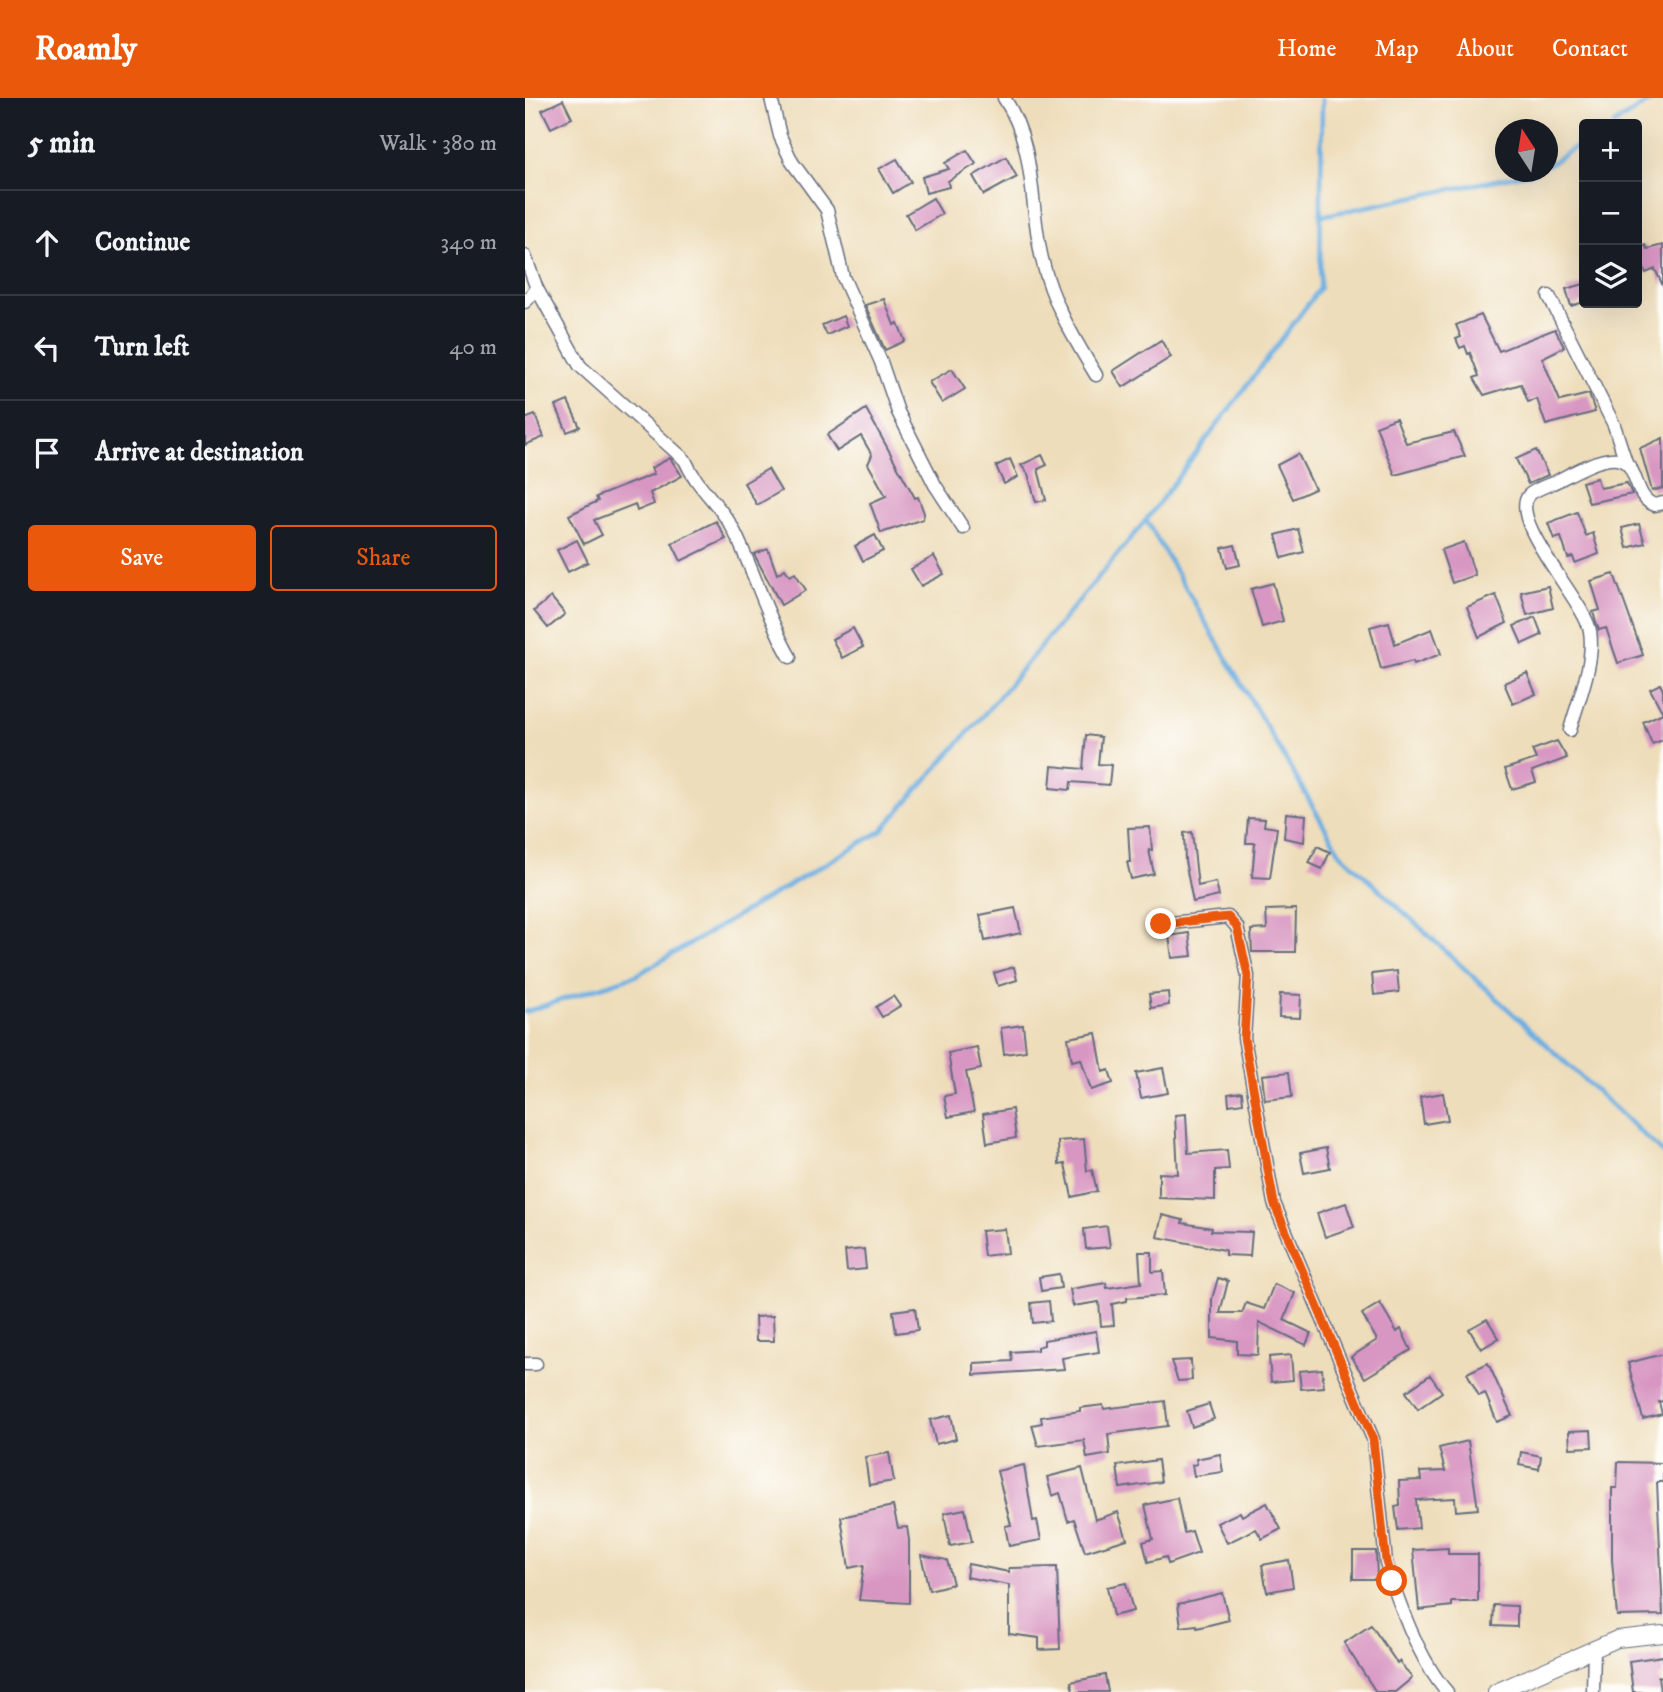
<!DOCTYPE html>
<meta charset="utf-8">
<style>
:root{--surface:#171b24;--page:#20242c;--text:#f1f3f6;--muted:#9ea1a6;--line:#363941;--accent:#ea580c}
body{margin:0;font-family:"IM FELL DW Pica",serif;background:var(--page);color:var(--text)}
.controls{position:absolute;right:21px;top:21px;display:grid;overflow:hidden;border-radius:7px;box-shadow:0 7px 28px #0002}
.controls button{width:63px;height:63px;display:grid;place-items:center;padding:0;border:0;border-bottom:2px solid var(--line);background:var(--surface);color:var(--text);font:35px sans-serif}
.compass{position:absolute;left:970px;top:21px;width:63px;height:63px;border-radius:50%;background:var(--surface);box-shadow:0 7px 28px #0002;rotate:348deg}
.stop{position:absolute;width:21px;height:21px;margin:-16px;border:5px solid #ea580c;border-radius:50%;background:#fff}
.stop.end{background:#ea580c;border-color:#fff;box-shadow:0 2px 7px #0008}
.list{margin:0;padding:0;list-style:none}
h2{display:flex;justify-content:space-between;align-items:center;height:91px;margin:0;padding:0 28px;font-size:30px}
h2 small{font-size:23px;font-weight:400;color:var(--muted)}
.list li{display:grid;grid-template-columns:46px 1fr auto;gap:21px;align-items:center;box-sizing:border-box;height:105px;padding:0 28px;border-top:2px solid var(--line)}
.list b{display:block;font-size:26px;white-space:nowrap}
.list em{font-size:23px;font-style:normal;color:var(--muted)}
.actions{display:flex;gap:14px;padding:21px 28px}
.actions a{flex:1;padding:16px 0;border:2px solid var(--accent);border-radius:7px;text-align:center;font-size:24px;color:var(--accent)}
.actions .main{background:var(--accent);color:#fff}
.icon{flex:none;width:38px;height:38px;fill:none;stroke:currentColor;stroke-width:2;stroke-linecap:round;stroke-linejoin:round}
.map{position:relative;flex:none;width:1138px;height:1594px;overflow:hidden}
header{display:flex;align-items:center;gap:42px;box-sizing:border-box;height:98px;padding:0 35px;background:var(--accent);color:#fff}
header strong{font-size:33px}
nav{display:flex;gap:38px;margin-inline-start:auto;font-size:24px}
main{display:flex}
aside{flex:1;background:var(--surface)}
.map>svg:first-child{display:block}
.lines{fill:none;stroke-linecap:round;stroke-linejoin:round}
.stream{stroke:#6cafe1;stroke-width:4.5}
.building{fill:#d896c2}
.minor-casing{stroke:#656c7e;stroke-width:15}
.tertiary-casing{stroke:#656c7e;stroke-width:18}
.minor{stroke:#fff;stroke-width:12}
.tertiary{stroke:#fff;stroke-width:16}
.route{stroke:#ea580c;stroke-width:9}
</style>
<header>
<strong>Roamly</strong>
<nav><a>Home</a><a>Map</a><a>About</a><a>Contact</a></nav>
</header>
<main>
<aside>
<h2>5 min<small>Walk · 380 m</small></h2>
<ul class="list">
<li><svg class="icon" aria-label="ahead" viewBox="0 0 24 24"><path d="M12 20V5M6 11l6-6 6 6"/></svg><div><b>Continue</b></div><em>340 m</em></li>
<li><svg class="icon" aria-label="left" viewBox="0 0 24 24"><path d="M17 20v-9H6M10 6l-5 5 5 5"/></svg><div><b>Turn left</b></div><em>40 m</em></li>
<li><svg class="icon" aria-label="arrive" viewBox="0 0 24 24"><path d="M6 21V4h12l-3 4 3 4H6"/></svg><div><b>Arrive at destination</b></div></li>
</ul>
<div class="actions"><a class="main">Save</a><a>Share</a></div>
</aside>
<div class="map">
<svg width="1138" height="1594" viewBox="0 0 1138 1594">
<rect width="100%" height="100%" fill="#fdfcf7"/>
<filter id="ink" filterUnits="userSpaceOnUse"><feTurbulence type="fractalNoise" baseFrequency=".0143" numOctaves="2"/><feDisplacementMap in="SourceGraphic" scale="14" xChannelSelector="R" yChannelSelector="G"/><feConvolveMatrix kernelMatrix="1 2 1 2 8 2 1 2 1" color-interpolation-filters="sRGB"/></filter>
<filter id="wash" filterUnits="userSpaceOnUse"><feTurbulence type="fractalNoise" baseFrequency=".00686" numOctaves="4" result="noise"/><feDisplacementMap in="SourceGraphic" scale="28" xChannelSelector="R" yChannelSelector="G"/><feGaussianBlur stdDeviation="1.57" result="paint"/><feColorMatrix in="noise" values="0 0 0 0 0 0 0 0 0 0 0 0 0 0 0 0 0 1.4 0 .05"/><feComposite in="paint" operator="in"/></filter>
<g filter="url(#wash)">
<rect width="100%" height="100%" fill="#eeddba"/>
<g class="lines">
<g class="stream">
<path d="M1089 26 1130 0"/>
<path d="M1023 67 1059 44"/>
<path d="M796 118 1010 74"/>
<path d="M621 422 815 755 1138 1055"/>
<path d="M0 914 112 877 356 733 462 613 621 422 795 190 797 0"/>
</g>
</g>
<g id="blocks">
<g class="building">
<path d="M38 2 47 20 26 30 17 12Z"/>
<path d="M442 52 451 66 423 83 424 89 401 95 397 79 424 71 420 65Z"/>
<path d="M481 59 492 79 459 97 448 78Z"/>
<path d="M372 61 386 84 368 95 354 71Z"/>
<path d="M408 100 417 116 390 132 381 116Z"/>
<path d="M1120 147 1122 151 1138 147V188L1130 171 1121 175 1112 156V151Z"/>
<path d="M1059 186V204L1046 208 1041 191Z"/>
<path d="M359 201 369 227 373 225 380 243 360 252 340 207Z"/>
<path d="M956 217 974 253 1030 231 1039 249 1017 260 1035 303 1064 296 1070 314 1021 327 1012 301 1003 304 996 286 959 297 949 280 954 278 945 255 943 256 940 248 935 250 931 241 936 239 931 227Z"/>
<path d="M318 218 322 228 302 237 297 227Z"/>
<path d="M636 242 646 259 598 289 588 273Z"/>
<path d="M427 271 440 291 417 305 404 284Z"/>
<path d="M43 303 55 329 42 334 31 308Z"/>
<path d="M341 311 390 400 393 399 399 415 398 421 356 435 345 405 361 398 343 366 347 357 336 338 312 353 302 337Z"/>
<path d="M10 317 19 339 0 347V321Z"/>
<path d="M871 320 881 345 929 334 940 358 870 377 851 328Z"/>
<path d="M1138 340V390L1127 393 1115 350Z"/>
<path d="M1011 352 1023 377 1003 386 991 361Z"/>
<path d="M773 356 790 391 768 401 752 367Z"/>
<path d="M517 357 522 367 513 371 521 402 511 404 503 376 496 367Z"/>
<path d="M145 360 157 378 125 395 129 406 112 413 110 406 69 422 77 437 59 446 44 417 73 403 71 399 129 376 126 370Z"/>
<path d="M485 361 493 379 479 386 471 368Z"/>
<path d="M243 371 256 393 232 407 219 385Z"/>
<path d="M1072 380 1075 390 1102 385 1107 396 1064 405 1057 384Z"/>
<path d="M1052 414 1061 438 1068 435 1074 456 1050 465 1048 459 1043 460 1036 439 1029 441 1023 425Z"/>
<path d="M191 423 201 441 156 463 147 445Z"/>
<path d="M1114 426 1120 445 1102 450 1097 430Z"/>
<path d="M773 431 779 454 757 460 751 437Z"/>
<path d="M350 437 358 453 338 463 330 448Z"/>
<path d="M52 442 63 464 43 474 32 452Z"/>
<path d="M939 444 950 477 927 485 916 452Z"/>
<path d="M710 447 715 467 702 470 697 450Z"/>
<path d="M243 451 252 476 260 471 265 478 270 475 281 492 256 507 229 456Z"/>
<path d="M409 458 419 476 396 488 386 471Z"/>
<path d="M1089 476 1118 557 1093 565 1081 530 1074 532 1072 527 1068 514 1075 512 1066 483Z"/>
<path d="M748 485 758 523 737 529 726 491Z"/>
<path d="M1023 488 1028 510 1002 517 996 494Z"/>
<path d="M971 497 982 525 954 539 942 509Z"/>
<path d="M26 499 40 516 23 530 9 513Z"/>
<path d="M1010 519 1017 537 997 546 989 528Z"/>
<path d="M864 524 870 546 907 531 916 556 889 566 888 563 856 571 845 529Z"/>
<path d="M328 530 338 549 317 560 307 541Z"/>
<path d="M1002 575 1011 596 988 606 979 585Z"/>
<path d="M1135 586 1138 592V642L1127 646 1118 624 1138 615 1125 591Z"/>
<path d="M561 637 576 639 573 666 586 667 584 687 546 684 545 692 525 690 527 668 558 671Z"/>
<path d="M1032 643 1042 660 1007 673 1011 684 987 691 980 671 1011 661 1007 652Z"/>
<path d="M761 715 781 717 779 744 759 740Z"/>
<path d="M723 720 740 721 739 728 752 730 745 780 727 779 730 745H721Z"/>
<path d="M625 729 627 752H624L629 776 606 781 602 764H605L603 730Z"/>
<path d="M667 734 673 788 691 784 694 798 668 804 660 763 659 735Z"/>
<path d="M792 748 805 754 797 771 784 765Z"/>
<path d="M490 810 496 835 460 843 455 817Z"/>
<path d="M771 811 770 854H727L726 832 742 831 741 812Z"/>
<path d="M664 835 667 858 647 860 644 838Z"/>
<path d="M489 869 492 882 473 888 469 875Z"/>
<path d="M872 873 874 894 849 897 847 876Z"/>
<path d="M643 894 644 907 626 910 624 896Z"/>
<path d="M755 896 776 897 775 920 754 919Z"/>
<path d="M368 898 375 908 357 919 351 909Z"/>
<path d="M498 927 501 953 479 956 476 930Z"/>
<path d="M571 935 578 974 584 972 588 985 566 992 556 961 547 963 543 940Z"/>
<path d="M452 949 456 971 441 974 449 1014 423 1019 419 998 430 996 423 955Z"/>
<path d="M638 970 643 995 616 1000 611 975Z"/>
<path d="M764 974 767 999 740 1002 737 977Z"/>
<path d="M717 994 718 1005 704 1007 703 996Z"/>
<path d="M918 995 923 1022 899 1026 895 999Z"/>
<path d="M487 1011 491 1040 462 1045 458 1016Z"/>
<path d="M661 1016 663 1055 702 1052 704 1071 690 1072V1102L634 1100V1075L653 1076 650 1017Z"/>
<path d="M559 1041 562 1073 567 1072 572 1093 547 1099 540 1066 534 1067 533 1043Z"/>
<path d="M801 1050 805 1070 779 1075 775 1055Z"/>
<path d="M821 1105 829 1129 800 1139 792 1115Z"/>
<path d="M637 1117 658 1122 657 1125 687 1130 686 1133 727 1134 725 1158 700 1157V1152L632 1139Z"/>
<path d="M582 1128 585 1149 561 1151 559 1131Z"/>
<path d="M480 1131 483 1155 459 1158 456 1133Z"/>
<path d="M339 1151 341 1171 322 1173 320 1153Z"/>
<path d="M614 1154H627V1174L638 1173 640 1197 602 1200V1203L587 1206 589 1227 576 1228 574 1204 548 1208 545 1191 581 1185 582 1190 616 1185Z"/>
<path d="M534 1176 536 1190 516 1193 514 1179Z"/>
<path d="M693 1180 703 1183 695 1215H717L721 1205 739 1211 749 1186 770 1195 759 1222 786 1235 781 1247 734 1224 733 1257 712 1256V1243L687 1240V1201Z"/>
<path d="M524 1203 526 1223 508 1225 506 1205Z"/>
<path d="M855 1205 872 1234 876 1231 886 1252 840 1280 826 1259 852 1242 837 1216Z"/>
<path d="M390 1210 393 1232 371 1235 368 1213Z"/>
<path d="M248 1218 249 1243H231L230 1219Z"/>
<path d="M962 1221 974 1240 956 1251 944 1231Z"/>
<path d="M571 1233 574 1254 537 1260 539 1271 449 1277V1265L487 1263 486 1254 512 1252V1249L519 1247V1242Z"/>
<path d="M1138 1256V1303L1134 1304 1137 1316 1118 1321 1103 1265Z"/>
<path d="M766 1257 768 1282 746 1284 744 1259Z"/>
<path d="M666 1262 667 1282 653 1283 646 1263Z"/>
<path d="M963 1265 987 1318 972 1324 960 1295 954 1298 942 1275Z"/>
<path d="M797 1271 799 1289 776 1291 774 1273Z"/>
<path d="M905 1277 917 1294 893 1311 881 1294Z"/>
<path d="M640 1303 643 1328 583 1336 585 1356 562 1360 559 1342 513 1348 507 1327 517 1325 516 1319 555 1313V1310L578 1307 579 1311Z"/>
<path d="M684 1306 689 1321 667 1329 662 1313Z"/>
<path d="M426 1317 431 1341 411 1346 405 1322Z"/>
<path d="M1066 1332 1067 1349 1045 1350 1044 1333Z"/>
<path d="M943 1343 953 1411 931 1413 930 1400 891 1402 894 1430 873 1432 870 1409 875 1408 874 1383 896 1382 895 1374 920 1373 914 1350Z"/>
<path d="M996 1354 1016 1358 1014 1371 994 1367Z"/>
<path d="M364 1355 369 1383 344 1387 340 1359Z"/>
<path d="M695 1356 698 1374 669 1378 667 1367 672 1366 671 1361Z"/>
<path d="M633 1362 636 1384 595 1390 592 1368Z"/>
<path d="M1093 1364 1138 1365V1384H1132L1138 1517 1092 1518 1087 1462V1390H1092Z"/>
<path d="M499 1367 508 1423 512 1422 516 1442 484 1448 480 1428 486 1427 472 1373Z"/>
<path d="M557 1370 570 1422 593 1414 602 1441 560 1454 549 1421 543 1423 535 1395 527 1398 522 1379Z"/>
<path d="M652 1400 659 1435 667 1433 674 1455 643 1466 641 1459 623 1464 618 1444 628 1441 620 1407Z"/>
<path d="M742 1405 756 1431 737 1441 731 1431 702 1445 692 1425 715 1414 717 1418Z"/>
<path d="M368 1408 373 1430 382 1429 384 1442V1505L334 1502 339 1467 324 1470 316 1419Z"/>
<path d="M440 1411 447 1444 425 1448 419 1415Z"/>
<path d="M923 1450V1456H953V1504H927V1508L894 1512 888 1452Z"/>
<path d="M828 1453H851L852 1481H828Z"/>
<path d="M396 1457 422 1462 428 1486 404 1492Z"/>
<path d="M764 1462 768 1489 742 1494 737 1467Z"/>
<path d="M443 1466 484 1474V1470L532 1469 535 1551 514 1552V1540L484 1536V1487L441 1479Z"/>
<path d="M601 1485 608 1513 588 1518 582 1489Z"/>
<path d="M697 1495 704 1522 672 1530 671 1527 656 1529 653 1506Z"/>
<path d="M969 1507 992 1508V1529L968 1528Z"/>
<path d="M846 1527 872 1565 874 1563 887 1580 870 1594H851L819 1545Z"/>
<path d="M1138 1558V1579L1133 1578 1135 1594H1108L1104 1563Z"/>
<path d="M580 1577 583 1594H548L546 1584Z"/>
</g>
</g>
</g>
<g filter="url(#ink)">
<use href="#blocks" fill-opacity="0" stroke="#656c7e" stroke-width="2"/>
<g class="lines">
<defs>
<g id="minor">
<path d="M246 0 255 38 267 64 302 112 318 179 356 264 373 314 410 387 438 430"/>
<path d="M479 0C512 49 504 106 517 161 527 204 548 239 571 277"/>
<path d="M0 158 12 191 55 268 160 362C171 388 193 405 207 429 229 471 241 518 265 559"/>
<path d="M1024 198 1089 327 1101 364"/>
<path d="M0 204 12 191"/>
<path d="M1045 632C1053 602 1070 565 1065 533 1060 504 982 422 1004 397 1010 391 1024 387 1032 383 1047 375 1075 359 1092 361 1115 364 1107 400 1130 407L1138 405"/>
<path d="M636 826 703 819 712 829 723 878 719 940 749 1105 848 1341 861 1464C872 1502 895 1564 922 1594"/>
<path d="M0 1266H11"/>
<path d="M1068 1594 1069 1551"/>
</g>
<path id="tertiary" d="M971 1594 1092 1541 1138 1536"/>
</defs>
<use href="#minor" class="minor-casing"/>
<use href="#tertiary" class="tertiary-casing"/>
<use href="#minor" class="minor"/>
<use href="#tertiary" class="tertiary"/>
</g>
</g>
<g class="lines" filter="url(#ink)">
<path class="route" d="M636 826 703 819 712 829 723 878 719 940 749 1105 848 1341 861 1464 867 1483"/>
</g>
</svg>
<div class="controls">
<button>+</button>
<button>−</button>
<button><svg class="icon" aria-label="layers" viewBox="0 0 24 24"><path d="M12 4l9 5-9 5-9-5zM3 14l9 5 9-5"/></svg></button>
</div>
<svg class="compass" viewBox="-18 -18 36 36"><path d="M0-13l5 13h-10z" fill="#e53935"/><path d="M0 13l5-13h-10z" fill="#9ea1a6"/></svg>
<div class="stop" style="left:867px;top:1483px"></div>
<div class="stop end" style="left:636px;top:826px"></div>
</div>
</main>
